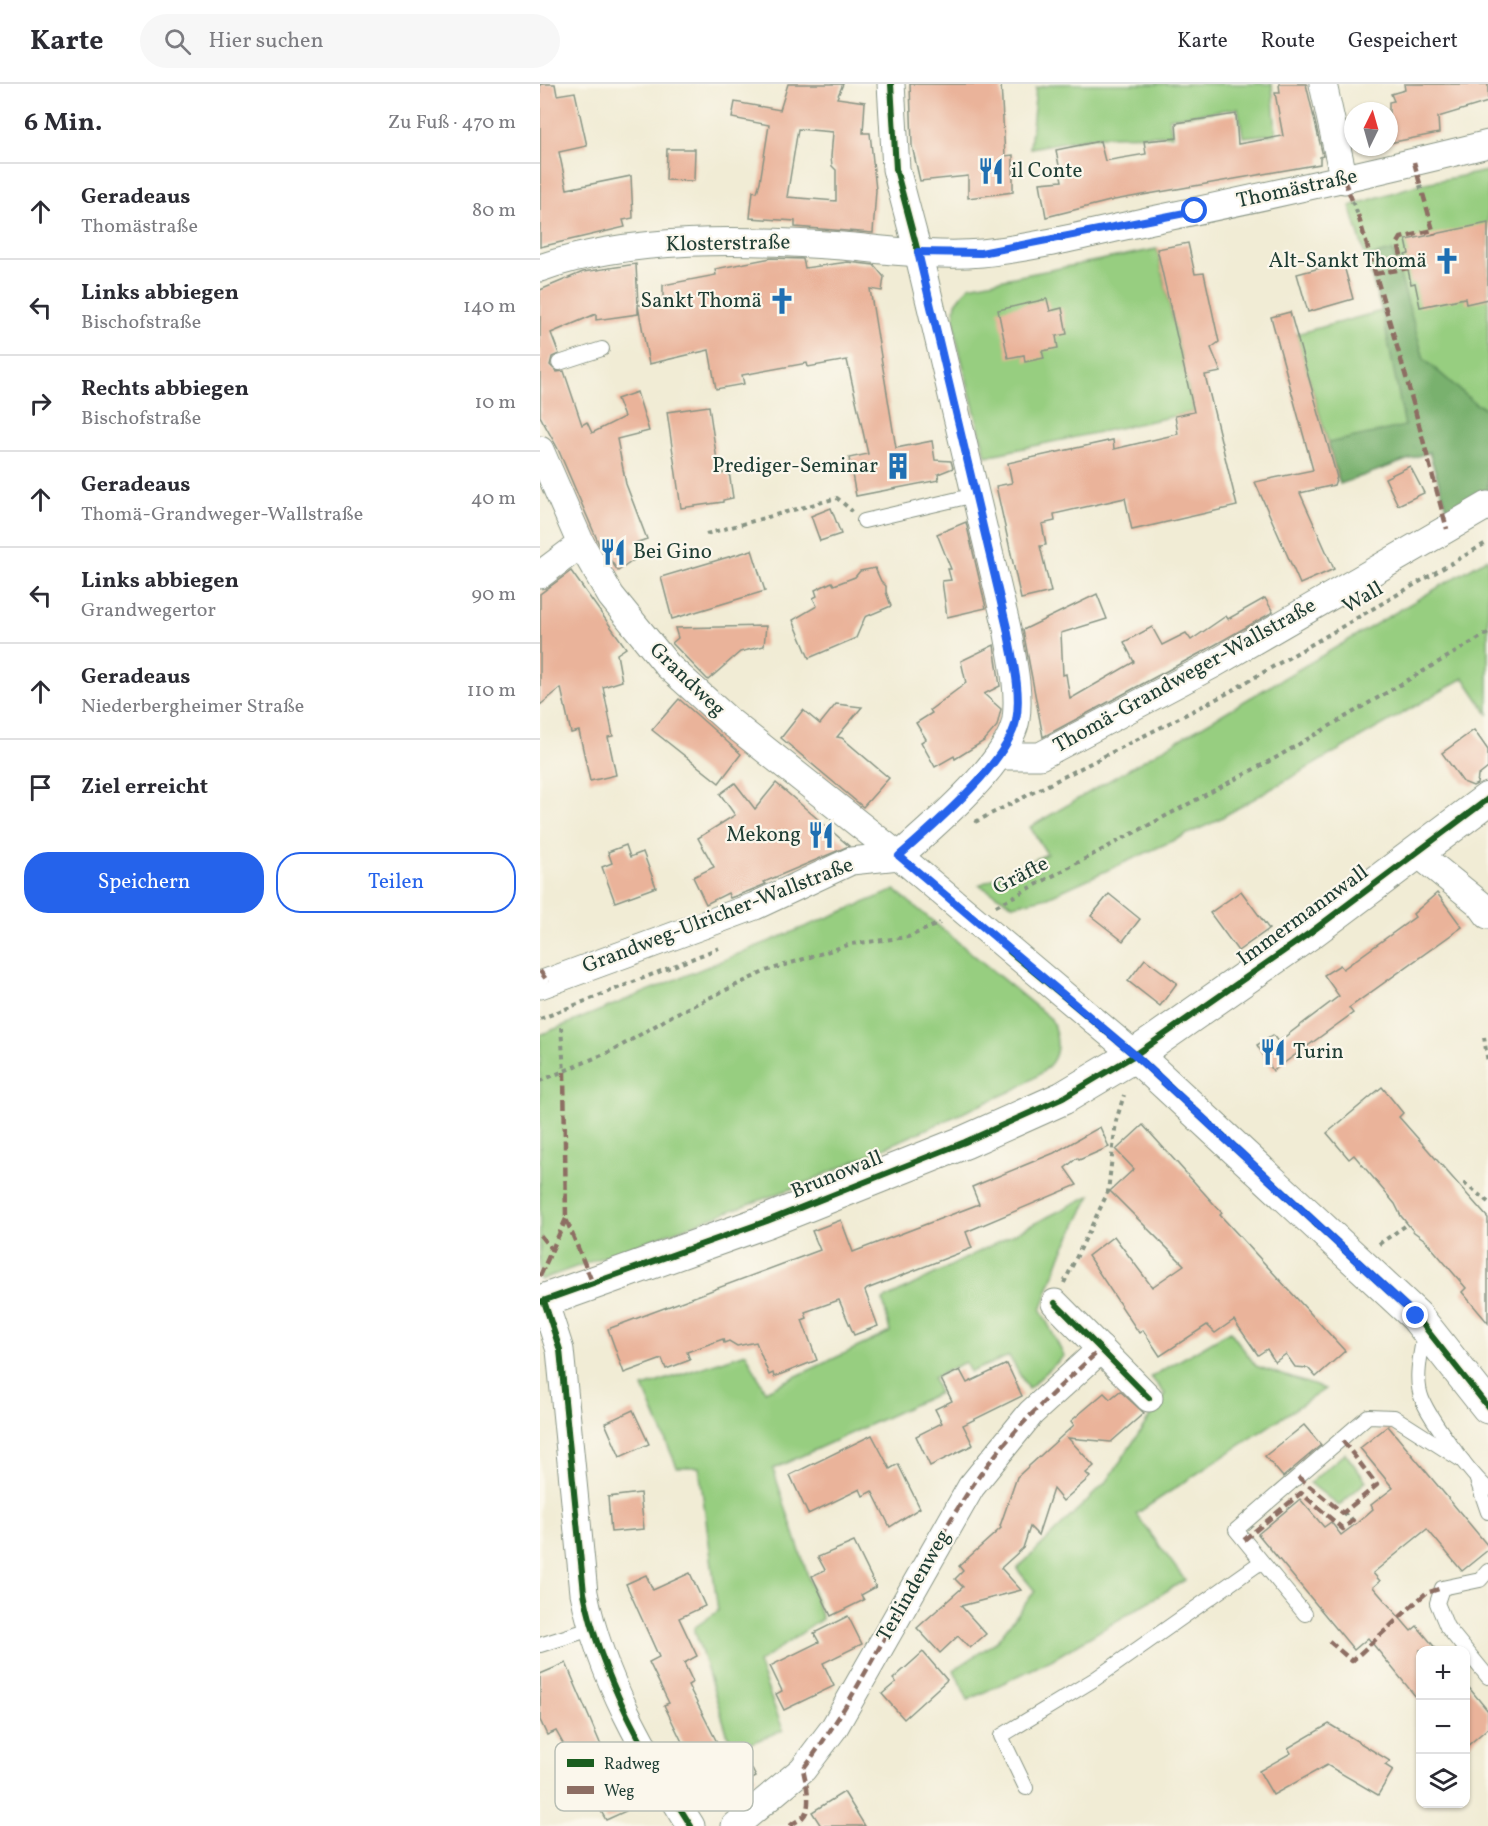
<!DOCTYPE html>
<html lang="de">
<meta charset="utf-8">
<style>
:root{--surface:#fff;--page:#f7f7f7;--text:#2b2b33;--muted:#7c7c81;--line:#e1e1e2;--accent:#2563eb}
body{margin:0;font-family:Vollkorn,serif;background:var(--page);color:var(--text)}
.controls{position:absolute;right:18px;bottom:18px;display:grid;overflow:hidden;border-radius:12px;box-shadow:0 2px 4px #0004}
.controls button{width:54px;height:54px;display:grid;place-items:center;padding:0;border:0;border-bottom:2px solid var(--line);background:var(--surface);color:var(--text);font:30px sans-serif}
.compass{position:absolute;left:804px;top:18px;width:54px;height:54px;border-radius:50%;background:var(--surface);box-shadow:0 2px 4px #0004;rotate:5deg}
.stop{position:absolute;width:18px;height:18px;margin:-14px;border:4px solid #2563eb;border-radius:50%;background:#fff}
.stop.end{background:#2563eb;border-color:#fff;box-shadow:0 2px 6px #0008}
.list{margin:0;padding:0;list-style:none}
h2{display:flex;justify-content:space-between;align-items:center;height:78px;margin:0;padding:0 24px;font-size:26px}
h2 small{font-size:20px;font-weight:400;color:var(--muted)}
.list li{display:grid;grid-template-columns:39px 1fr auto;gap:18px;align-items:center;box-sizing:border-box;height:96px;padding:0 24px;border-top:2px solid var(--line)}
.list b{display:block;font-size:22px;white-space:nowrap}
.list p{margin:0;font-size:20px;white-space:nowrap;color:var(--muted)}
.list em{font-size:20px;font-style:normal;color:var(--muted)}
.actions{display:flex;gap:12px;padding:18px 24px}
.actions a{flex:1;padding:14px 0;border:2px solid var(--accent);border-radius:24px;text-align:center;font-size:21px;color:var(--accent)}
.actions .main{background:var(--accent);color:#fff}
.icon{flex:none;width:33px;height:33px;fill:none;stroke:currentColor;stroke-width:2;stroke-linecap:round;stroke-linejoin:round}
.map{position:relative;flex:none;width:948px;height:1742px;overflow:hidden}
header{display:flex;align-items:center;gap:36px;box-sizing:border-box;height:84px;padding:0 30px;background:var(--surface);border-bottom:2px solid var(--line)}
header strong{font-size:28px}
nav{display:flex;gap:33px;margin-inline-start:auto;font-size:21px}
.search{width:420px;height:54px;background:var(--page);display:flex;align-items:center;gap:15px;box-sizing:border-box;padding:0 21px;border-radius:33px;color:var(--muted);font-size:22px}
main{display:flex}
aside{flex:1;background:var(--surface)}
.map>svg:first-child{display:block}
.green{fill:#97ce80;stroke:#5b865a;stroke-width:1.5}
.forest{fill:#79b16e;stroke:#4c7751;stroke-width:1.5}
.building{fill:#eab39a;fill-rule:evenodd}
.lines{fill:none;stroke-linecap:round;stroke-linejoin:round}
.service-casing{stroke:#889484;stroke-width:16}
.minor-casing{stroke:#889484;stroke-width:29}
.tertiary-casing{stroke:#889484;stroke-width:35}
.path{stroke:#889484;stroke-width:4;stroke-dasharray:4.5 4.5;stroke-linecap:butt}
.service{stroke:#fff;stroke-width:14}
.minor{stroke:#fff;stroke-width:27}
.tertiary{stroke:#fff;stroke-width:33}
.quiet{stroke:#8d6e63;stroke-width:4.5;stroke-dasharray:9 4.5;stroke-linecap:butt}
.cycleway-casing{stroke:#fbf7ec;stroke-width:10}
.cycleway{stroke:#1b5e20;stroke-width:6}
.route{stroke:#2563eb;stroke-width:8}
.labels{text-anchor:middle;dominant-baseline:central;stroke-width:4.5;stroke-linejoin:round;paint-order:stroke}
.poi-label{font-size:21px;fill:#1f3d34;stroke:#fbf7ec;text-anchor:end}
.street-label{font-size:21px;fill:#1f3d34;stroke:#fbf7ec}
.key{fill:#fbf7ec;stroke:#b9bfb5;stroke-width:1.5}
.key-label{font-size:16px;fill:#1f3d34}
</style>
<header>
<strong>Karte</strong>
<div class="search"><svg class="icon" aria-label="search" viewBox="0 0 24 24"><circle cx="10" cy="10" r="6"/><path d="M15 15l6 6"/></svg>Hier suchen</div>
<nav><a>Karte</a><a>Route</a><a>Gespeichert</a></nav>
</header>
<main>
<aside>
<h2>6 Min.<small>Zu Fuß · 470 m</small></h2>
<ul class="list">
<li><svg class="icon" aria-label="ahead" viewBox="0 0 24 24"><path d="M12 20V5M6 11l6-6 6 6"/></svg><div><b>Geradeaus</b><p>Thomästraße</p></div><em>80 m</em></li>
<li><svg class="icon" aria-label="left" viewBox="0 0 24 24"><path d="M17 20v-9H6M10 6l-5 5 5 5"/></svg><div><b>Links abbiegen</b><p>Bischofstraße</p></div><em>140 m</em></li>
<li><svg class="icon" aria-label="right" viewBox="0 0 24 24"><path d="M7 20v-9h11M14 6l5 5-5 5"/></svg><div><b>Rechts abbiegen</b><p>Bischofstraße</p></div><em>10 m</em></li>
<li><svg class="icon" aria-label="ahead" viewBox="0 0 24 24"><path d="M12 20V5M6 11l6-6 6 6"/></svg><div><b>Geradeaus</b><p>Thomä-Grandweger-Wallstraße</p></div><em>40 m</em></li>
<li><svg class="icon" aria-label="left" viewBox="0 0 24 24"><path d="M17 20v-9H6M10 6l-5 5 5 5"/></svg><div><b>Links abbiegen</b><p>Grandwegertor</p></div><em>90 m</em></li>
<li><svg class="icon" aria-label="ahead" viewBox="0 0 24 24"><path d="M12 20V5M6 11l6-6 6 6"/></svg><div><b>Geradeaus</b><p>Niederbergheimer Straße</p></div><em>110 m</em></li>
<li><svg class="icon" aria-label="arrive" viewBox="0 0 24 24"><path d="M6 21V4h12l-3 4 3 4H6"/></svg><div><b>Ziel erreicht</b></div></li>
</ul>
<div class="actions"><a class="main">Speichern</a><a>Teilen</a></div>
</aside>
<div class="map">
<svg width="948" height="1742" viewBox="0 0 948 1742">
<rect width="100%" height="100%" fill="#fbf7ec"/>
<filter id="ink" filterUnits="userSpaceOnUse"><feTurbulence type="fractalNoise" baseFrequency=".0167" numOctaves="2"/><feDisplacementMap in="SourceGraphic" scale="12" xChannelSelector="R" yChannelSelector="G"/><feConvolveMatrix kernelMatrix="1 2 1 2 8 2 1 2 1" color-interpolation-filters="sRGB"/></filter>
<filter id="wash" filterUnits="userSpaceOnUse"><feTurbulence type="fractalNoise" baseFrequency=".008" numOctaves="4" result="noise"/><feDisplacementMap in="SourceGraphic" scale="24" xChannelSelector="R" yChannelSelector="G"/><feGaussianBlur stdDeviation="1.35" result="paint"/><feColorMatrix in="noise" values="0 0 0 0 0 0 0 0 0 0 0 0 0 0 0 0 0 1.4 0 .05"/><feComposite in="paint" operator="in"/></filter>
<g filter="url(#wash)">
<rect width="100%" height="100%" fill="#f1ecd5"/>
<g class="green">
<path d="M516 0H732L736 50 703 53 698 24 629 34 632 51 560 52 490 64 496 4Z"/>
<path d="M948 87V413L911 436 889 368 800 400 756 250 842 227 810 122 880 100Z"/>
<path d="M617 165 654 328 446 372 417 257 414 234 416 219 429 202Z"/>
<path d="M948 474V630L924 594 672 739 508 813 473 821 439 801 507 770 490 743Z"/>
<path d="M355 806 511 935C528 975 508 986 476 1005L259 1102 0 1196V951Z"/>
<path d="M551 1111 521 1171 501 1226 524 1272 488 1305 469 1272 430 1288 425 1278 393 1294 399 1309 233 1385 282 1535 218 1579 243 1646 209 1660 189 1655 154 1544 178 1527 159 1383H137L103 1303 206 1269 225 1307 350 1248 343 1216Z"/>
<path d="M690 1247 716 1282 785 1305 596 1430 645 1496 513 1575 428 1616 414 1586 457 1557 495 1507 477 1485 568 1396 625 1310 611 1293Z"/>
<path d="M805 1369 826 1397 799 1422 770 1399Z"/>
</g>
<path class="forest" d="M853 167 884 275 936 320 948 325V413L911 436 889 368 800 400 788 359 865 342 842 227 826 173Z"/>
<g id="blocks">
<g class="building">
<path d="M0 0H15L17 11 35 8 47 62 19 68 27 105 91 92 93 134 83 136 85 143 0 163Z"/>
<path d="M248 0H303L297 14 325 18 323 49H330L336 106 333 149 255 143V137L210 134 213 107 217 108 220 98 229 41 192 34 195 18 240 26ZM258 45 293 48 291 73 292 82 296 86V117L247 113Z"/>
<path d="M370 0H461L465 72 473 71V108L428 114V92L380 97 372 62Z"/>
<path d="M739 0H766L783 72 780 73V80L574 116 506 133 500 99 522 97 516 66 560 57 565 77 606 70 604 57 637 54 636 39 696 30 698 60 743 52 735 9H740Z"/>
<path d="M864 0H948V18L898 33 899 49 849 59V18L854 17 851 10 865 6Z"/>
<path d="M127 65H155L154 97 126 96Z"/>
<path d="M948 139V215L926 220 925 214 880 223 875 199 871 200 865 171 869 170 866 156Z"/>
<path d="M648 159 655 190 664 189 679 258 671 264 681 288 665 291 697 422 592 446 585 414 514 430 515 437 502 440 506 461 500 462 511 508 481 515 456 402 472 399 468 379 573 356 574 365 638 350 635 332 654 328 617 165Z"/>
<path d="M231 174 263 175 265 184 308 178 334 181 344 193 342 207 330 205 356 364 392 357 395 376 411 377 413 384 398 390 399 396 316 412 309 374 328 370 307 276 268 283 267 279 202 291 204 300 176 305 169 266 109 280 98 222V230L56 236V230L11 249 19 270 12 273 10 281 17 288 24 287 42 341 47 338 52 349 84 333 77 315 97 308 109 347 77 355 86 400 107 455 92 460 97 474 78 487 59 460 18 365 0 332V206L43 188 96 180 98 221 123 220V201L176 191 175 185Z"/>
<path d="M803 178 813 215 768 228 757 190Z"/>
<path d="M507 215 510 227 522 224 527 250 516 252 518 264 502 267 504 274 485 278 484 271 468 274 458 226Z"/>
<path d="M750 228 797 393 794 401 760 409 794 485 760 500 715 398 773 386 731 233Z"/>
<path d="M169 322 179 390 189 388 193 414 183 416V418L141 424 127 328Z"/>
<path d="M870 382 884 409 858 421 845 394Z"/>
<path d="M291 424 301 450 280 457 271 432Z"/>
<path d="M426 438 446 524 407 533 402 497 411 496 408 485H411L397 450Z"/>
<path d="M212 466 225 507 132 535 121 493Z"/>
<path d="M335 484 341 497 346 502V508L351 522 325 533 316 554 269 574 253 536 277 522 273 514 277 512 275 506 292 498 294 501 315 493 320 487Z"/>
<path d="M31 487 86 564 77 570 82 597 63 603 73 652 68 653 76 691 50 697 39 647 31 649 21 604 0 621V510Z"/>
<path d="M557 510 567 535 521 549 523 591 526 590 530 615 594 578 584 558 612 543 622 561 646 549 651 556 686 532 688 535 725 514 733 528 664 567 503 653 483 546Z"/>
<path d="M226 542 224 562 200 568 168 596 132 559 138 554 135 544Z"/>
<path d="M454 561 460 602 444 610 461 625 457 642 444 657 415 675 414 672 395 683 381 658 386 655 376 639 392 629 390 626 426 599 421 577Z"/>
<path d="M139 615 201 670 179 699 112 646Z"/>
<path d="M296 620 322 623 297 653 302 654 349 694 323 723 241 654 263 626 280 640Z"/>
<path d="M934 646 948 666V684L938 692 937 700 933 702 923 698 902 669Z"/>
<path d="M195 699 215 725 236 699 309 762 224 798 226 800 209 807 190 814 188 809 166 820 153 793 174 783 158 754 195 731 180 710Z"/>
<path d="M86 761 90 773 103 768 116 803 75 818 62 783 72 779 68 768Z"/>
<path d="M701 807 729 845 698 867 670 829Z"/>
<path d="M897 809 922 843 809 924 813 929 733 987 717 961 733 951 738 958 799 912 784 891 800 881 803 885 875 833 873 830Z"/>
<path d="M569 810 600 835 583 857 551 832Z"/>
<path d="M605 875 637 899 620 922 588 897Z"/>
<path d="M842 1003 863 1029 859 1033 948 1134V1239L922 1208 926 1204 885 1156 874 1148 861 1132 855 1120 814 1071 809 1075 787 1049Z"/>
<path d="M603 1041 682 1129 680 1131 805 1267 776 1293 768 1284 755 1283 746 1270 735 1278 727 1265 718 1271 694 1236 675 1249 667 1241 620 1272 603 1246 599 1249 548 1172 574 1152 612 1203 644 1181 570 1107 594 1085 576 1066Z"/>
<path d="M560 1043 569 1063 539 1076 537 1074 525 1084 537 1101 426 1148 432 1164 327 1205 325 1207 338 1242 314 1251 299 1216 265 1228 267 1234 262 1236 277 1276 234 1293 233 1289 229 1291 216 1258 197 1262 189 1257 184 1259 183 1255 147 1268 150 1276 126 1285 122 1275 84 1289 68 1245 280 1166 272 1147 301 1136 313 1168 439 1120 432 1103 514 1069Z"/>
<path d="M467 1280 482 1312 423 1341 433 1361 390 1382 376 1352 402 1339 395 1325 412 1317 401 1295 420 1286 427 1299Z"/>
<path d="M580 1307 604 1329 571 1358 528 1354 554 1382 546 1389 550 1393 523 1417 513 1405 498 1451 490 1443 483 1464 461 1484 481 1506 421 1522 446 1550 430 1564 418 1552 400 1569 377 1544 423 1503 415 1495 423 1487 419 1482 461 1444 460 1442 477 1393 534 1341 531 1337 564 1309 570 1315Z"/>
<path d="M93 1326 109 1360 80 1373 65 1339Z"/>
<path d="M764 1341 781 1361 743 1393 725 1372Z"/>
<path d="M848 1342 948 1462V1466L922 1487 887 1445 833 1489 840 1497 833 1503 871 1547 877 1542 897 1566H880V1618L828 1554 814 1566 718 1450 760 1415 784 1443 791 1438 801 1451 817 1439 833 1425 831 1421 853 1404 820 1364Z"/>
<path d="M332 1351 350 1385 358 1380 380 1424 350 1443 332 1407 323 1412 320 1405 268 1430 250 1391Z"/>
<path d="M100 1409 104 1445 71 1448 68 1413Z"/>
<path d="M314 1458 336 1503 321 1511 324 1516 291 1532 272 1492 285 1486 278 1473Z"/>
<path d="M150 1489 165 1522 139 1534 157 1572 144 1579 153 1598 148 1601 184 1672 200 1663 216 1693 177 1714 151 1669 148 1670 124 1621 129 1619 109 1578 119 1573 86 1500 106 1491 113 1506Z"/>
<path d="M308 1532 322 1560 283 1579 294 1602 244 1626 236 1610 242 1607 230 1582 279 1558 274 1549Z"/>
<path d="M383 1568 407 1596 364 1635 342 1610 356 1598 353 1595Z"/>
<path d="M26 1579 60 1659 84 1702 76 1706 86 1727 66 1736 16 1647 7 1651 0 1636V1590Z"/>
<path d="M926 1600 948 1627V1644L926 1663Z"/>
<path d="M789 1640 850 1677 845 1681 853 1686 838 1711 787 1681 733 1711 719 1687 751 1669 748 1664Z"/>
<path d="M304 1708 325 1742H281L272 1728Z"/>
</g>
</g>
</g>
<g filter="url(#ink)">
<use href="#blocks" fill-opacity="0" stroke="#889484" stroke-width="1.5"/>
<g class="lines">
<defs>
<g id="service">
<path d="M19 279 62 265"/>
<path d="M324 437 435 411"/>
<path d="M884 1250C881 1270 874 1295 882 1315 890 1335 931 1391 948 1405"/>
<path d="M937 1396 948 1428"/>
<path d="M948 1487 940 1496 902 1504 897 1519 907 1543 948 1593"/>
<path d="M765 1530 696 1446 828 1332 854 1333 923 1377"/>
<path d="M0 1561 51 1545"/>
<path d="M486 1704 461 1652 555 1595 721 1478"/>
</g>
<g id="minor">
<path d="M351 0 356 85 378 168 467 544C472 574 480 605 476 635 470 677 391 744 359 772"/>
<path d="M783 0 804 96"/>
<path d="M0 184C91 152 206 155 302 162 348 166 396 173 442 169 502 163 563 146 622 134 731 111 840 87 948 60"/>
<path d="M0 366 41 460 71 512 128 582 188 636 359 772 595 971"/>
<path d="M0 491 41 460"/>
<path d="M460 672H500L672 581 948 421"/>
<path d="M877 769 940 820 948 831"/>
<path d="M0 901 215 822 311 777 359 772"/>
<path d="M4 1217 20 1266 44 1509C61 1594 105 1669 151 1742"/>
<path d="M515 1219 609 1314"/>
<path d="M195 1742 263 1685 294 1644 431 1403 491 1329 561 1265"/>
</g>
<g id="tertiary">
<path d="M595 971 876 1232 948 1323"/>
<path d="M0 1218 227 1137 425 1058 523 1014 595 971 771 848 948 715"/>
</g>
</defs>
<use href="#service" class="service-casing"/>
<use href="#minor" class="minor-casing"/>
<use href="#tertiary" class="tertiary-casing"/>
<g class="path">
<path d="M880 101 883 110"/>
<path d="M812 117 818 131"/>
<path d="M166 450 297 414 312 427"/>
<path d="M435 738 686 610 948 458"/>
<path d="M456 822 737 673 948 549"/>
<path d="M0 935 179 864"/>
<path d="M21 943 24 988"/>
<path d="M944 953 948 979"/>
<path d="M0 997 74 966 135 930 226 887 311 860 368 853 400 839"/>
<path d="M924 1099 948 1118"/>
<path d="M839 1160 868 1140"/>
<path d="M524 1199 568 1108 576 1037 584 1011"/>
<path d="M803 1429 817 1439"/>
</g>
<use href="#service" class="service"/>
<use href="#minor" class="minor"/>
<use href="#tertiary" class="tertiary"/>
<g class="quiet">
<path d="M874 78 880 100"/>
<path d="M804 96 812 116"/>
<path d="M883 110 894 150"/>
<path d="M818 131 866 293 907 445"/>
<path d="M864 185 858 159 861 154 893 146"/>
<path d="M835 190 868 184"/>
<path d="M0 887 8 898"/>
<path d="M24 988 26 1135 53 1200"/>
<path d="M0 1151 12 1166"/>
<path d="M0 1192 26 1135"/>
<path d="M758 1393 803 1429 837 1401 802 1356"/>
<path d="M704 1456 761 1409 803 1445 814 1435"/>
<path d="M789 1557 812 1577 886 1509 902 1504"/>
<path d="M250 1742C254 1738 258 1737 262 1734 274 1723 265 1697 263 1685 329 1598 370 1495 431 1404 466 1351 514 1307 561 1265"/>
</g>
<defs>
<g id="cycleway">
<path d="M351 0 356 85 378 168"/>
<path d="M470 868 595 971 876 1232 948 1323"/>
<path d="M4 1217 20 1266 44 1509C61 1594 105 1669 151 1742"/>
<path d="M0 1218 227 1137 425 1058 523 1014 595 971 771 848 948 715"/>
<path d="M515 1219 609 1314"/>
</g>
</defs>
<use href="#cycleway" class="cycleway-casing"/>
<use href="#cycleway" class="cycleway"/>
</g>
</g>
<g class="lines" filter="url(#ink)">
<path class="route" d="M655 127 441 169 378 168 467 544C472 573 482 607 476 637 467 679 392 743 359 772L595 971 876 1232"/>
</g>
<defs>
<symbol id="restaurant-bare" viewBox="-9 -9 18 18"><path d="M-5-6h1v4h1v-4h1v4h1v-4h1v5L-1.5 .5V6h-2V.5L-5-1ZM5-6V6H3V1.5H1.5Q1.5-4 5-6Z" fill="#1f6fb2" stroke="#fbf7ec" stroke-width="2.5" paint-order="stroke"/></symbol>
<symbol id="church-bare" viewBox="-9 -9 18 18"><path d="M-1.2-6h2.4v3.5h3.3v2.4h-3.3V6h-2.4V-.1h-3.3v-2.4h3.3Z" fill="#1f6fb2" stroke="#fbf7ec" stroke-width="2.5" paint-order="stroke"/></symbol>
<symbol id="building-bare" viewBox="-9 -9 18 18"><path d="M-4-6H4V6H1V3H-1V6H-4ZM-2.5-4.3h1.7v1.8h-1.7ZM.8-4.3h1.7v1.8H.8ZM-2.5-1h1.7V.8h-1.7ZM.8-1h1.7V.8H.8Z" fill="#1f6fb2" stroke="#fbf7ec" stroke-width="2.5" paint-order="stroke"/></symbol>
</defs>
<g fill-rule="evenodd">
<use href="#restaurant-bare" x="432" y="68" width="38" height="38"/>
<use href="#church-bare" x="888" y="158" width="38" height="38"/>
<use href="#church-bare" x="223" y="198" width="38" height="38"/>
<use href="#building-bare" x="339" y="363" width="38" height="38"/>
<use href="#restaurant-bare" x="54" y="449" width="38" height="38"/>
<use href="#restaurant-bare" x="262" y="732" width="38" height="38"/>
<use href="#restaurant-bare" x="714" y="949" width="38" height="38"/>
</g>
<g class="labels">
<g class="poi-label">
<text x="471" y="87" text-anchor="start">il Conte</text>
<text x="887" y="177">Alt-Sankt Thomä</text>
<text x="222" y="217">Sankt Thomä</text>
<text x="338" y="382">Prediger-Seminar</text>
<text x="93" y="468" text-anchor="start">Bei Gino</text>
<text x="261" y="751">Mekong</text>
<text x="753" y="968" text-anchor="start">Turin</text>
</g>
<g class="street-label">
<text transform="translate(757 105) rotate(-12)">Thomästraße</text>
<text transform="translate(188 160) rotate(-1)">Klosterstraße</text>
<text transform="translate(823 514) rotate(-30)">Wall</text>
<text transform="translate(645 592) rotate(-29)">Thomä-Grandweger-Wallstraße</text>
<text transform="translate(147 596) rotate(44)">Grandweg</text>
<text transform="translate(481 792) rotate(-27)">Gräfte</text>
<text transform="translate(178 832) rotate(-21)">Grandweg-Ulricher-Wallstraße</text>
<text transform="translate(763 832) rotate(-36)">Immermannwall</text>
<text transform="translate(297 1091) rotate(-22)">Brunowall</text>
<text transform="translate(374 1502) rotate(-60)">Terlindenweg</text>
</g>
</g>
<rect x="15" y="1658" width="198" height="69" rx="9" class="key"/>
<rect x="27" y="1675" width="27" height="8" fill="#1b5e20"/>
<rect x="27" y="1702" width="27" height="8" fill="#8d6e63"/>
<g class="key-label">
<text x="64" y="1685">Radweg</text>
<text x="64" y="1712">Weg</text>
</g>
</svg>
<div class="controls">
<button>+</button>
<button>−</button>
<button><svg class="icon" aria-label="layers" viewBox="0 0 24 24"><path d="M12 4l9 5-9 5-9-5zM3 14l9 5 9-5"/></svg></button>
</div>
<svg class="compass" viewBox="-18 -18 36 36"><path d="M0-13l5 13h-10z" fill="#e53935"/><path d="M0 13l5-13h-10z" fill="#7c7c81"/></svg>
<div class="stop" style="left:655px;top:127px"></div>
<div class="stop end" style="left:876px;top:1232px"></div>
</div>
</main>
